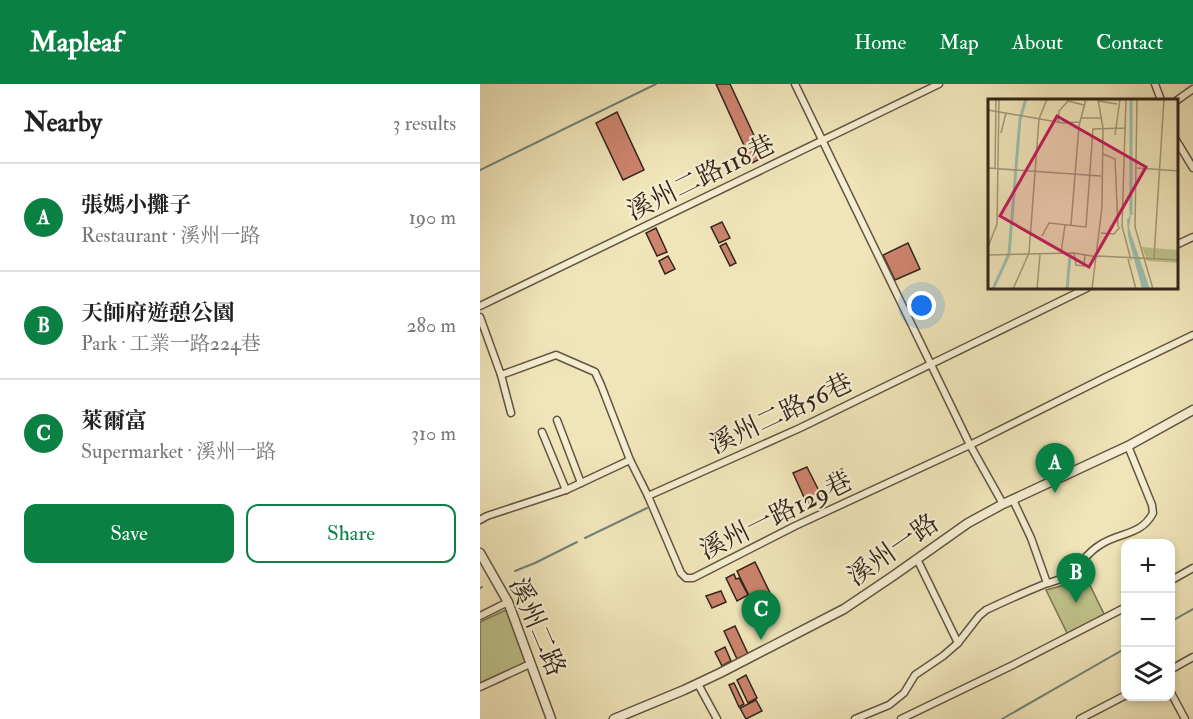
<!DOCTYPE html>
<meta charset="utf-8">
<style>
:root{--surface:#fff;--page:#f2f2f2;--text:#222;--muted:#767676;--line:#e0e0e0;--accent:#0b8043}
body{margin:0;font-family:"IM FELL Double Pica","Noto Serif TC",serif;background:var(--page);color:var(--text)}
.controls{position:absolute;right:18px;bottom:18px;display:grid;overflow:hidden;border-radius:12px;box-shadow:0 3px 9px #0003}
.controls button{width:54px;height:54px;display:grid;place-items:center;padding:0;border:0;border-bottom:2px solid var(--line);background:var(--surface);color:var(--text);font:30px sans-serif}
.you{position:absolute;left:442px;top:222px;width:21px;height:21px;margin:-15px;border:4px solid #fff;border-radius:50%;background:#1a73e8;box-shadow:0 0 0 9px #1a73e833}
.badge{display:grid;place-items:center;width:39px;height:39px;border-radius:50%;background:var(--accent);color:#fff;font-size:20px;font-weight:700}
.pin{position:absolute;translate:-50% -50px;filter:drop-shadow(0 2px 3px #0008)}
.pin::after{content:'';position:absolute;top:32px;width:21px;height:18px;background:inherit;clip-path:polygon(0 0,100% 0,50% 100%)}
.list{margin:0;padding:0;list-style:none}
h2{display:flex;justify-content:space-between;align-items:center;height:78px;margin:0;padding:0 24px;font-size:26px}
h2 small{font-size:20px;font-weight:400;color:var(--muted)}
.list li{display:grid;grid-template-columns:39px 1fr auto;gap:18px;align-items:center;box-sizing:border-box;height:108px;padding:0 24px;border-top:2px solid var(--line)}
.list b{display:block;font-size:22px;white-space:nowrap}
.list p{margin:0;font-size:20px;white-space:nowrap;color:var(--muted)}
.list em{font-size:20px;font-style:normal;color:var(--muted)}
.actions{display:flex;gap:12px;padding:18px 24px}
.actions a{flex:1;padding:14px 0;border:2px solid var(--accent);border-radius:12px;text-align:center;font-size:21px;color:var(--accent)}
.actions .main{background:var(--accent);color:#fff}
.icon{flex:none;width:33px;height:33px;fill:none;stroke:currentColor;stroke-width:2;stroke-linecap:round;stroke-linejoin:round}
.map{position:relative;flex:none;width:713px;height:635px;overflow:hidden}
header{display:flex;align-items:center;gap:36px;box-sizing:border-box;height:84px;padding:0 30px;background:var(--accent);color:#fff}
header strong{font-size:28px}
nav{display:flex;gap:33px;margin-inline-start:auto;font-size:21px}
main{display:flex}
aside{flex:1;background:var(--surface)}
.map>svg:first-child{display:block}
.green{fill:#bfc38b;stroke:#797453;stroke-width:1.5}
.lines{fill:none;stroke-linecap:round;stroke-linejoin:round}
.stream{stroke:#718175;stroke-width:2}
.building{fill:#cc846d;stroke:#33241b;stroke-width:1.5}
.minor-casing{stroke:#625442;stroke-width:9}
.tertiary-casing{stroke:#625442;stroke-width:11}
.minor{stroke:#f5eed2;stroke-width:6}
.tertiary{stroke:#f5eed2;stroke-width:8}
.labels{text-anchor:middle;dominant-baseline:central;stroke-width:4.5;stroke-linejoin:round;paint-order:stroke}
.street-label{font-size:26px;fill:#33241b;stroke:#f5eed2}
.inset-river{fill:none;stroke:#9abfb1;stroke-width:3}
.inset-road{fill:none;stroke:#a4987a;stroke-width:1.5}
.view{fill:#c2185b;fill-opacity:0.15;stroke:#c2185b;stroke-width:3}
.inset-edge{fill:none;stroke:#33241b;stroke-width:3}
</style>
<header>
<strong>Mapleaf</strong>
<nav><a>Home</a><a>Map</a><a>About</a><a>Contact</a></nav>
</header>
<main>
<aside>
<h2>Nearby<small>3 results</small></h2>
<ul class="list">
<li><span class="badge">A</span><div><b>張媽小攤子</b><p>Restaurant · 溪州一路</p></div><em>190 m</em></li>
<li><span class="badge">B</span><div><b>天師府遊憩公園</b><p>Park · 工業一路224巷</p></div><em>280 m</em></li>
<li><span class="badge">C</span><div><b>萊爾富</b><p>Supermarket · 溪州一路</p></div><em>310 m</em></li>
</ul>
<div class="actions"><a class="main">Save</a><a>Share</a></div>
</aside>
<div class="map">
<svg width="713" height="635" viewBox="0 0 713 635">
<rect width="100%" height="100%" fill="#f0e5b9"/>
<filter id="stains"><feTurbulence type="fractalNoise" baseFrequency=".00333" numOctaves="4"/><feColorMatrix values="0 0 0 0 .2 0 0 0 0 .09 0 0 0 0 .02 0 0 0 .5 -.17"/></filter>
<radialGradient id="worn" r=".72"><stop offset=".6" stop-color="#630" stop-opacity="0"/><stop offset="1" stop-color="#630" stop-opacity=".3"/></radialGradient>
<g class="green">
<path d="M602 485 625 532 588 551 566 506 588 500Z"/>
<path d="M28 525 49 579 0 600V538Z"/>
</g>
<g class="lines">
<g class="stream">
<path d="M0 86 176 0"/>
<path d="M164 396 169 407"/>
<path d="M105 454 167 424"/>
<path d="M35 487 55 479 97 458"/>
<path d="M0 504 2 503"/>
<path d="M690 538 713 525"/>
<path d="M522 635 646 564"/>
</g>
</g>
<g class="building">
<path d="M236 0H250L284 73 272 79Z"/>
<path d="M137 28 164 86 143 96 116 39Z"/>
<path d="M242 138 250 154 239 159 231 143Z"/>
<path d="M176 144 187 168 177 172 166 149Z"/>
<path d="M246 159 256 179 250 182 240 162Z"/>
<path d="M428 159 440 185 415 196 403 171Z"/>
<path d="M188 172 195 185 185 190 179 177Z"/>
<path d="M327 383 342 413 327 420 313 389Z"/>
<path d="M362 385 372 407 362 411 352 389Z"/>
<path d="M275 478 292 513 274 522 257 487Z"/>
<path d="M254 490 256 495 259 494 268 511 257 517 246 494Z"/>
<path d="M241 507 246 518 232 524 226 512Z"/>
<path d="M255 542 268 570 257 575 244 547Z"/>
<path d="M245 563 251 577 242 582 235 568Z"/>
<path d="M266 591 277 614 268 619 257 596Z"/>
<path d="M254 599 264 620 259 623 249 601Z"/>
<path d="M276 616 282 627 266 635 260 624Z"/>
</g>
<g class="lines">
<defs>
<g id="minor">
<path d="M315 0 490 361 523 420"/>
<path d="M675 0 681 16"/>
<path d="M696 17 713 5"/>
<path d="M696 56 713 84"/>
<path d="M696 161 713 153"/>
<path d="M0 222 459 0"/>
<path d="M0 233 21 291 31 329"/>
<path d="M21 291 76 271 115 288 121 301 150 376 168 412 201 489 206 494H213L315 442 490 361 624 294 713 251"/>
<path d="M77 336 101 399"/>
<path d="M62 348 86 406"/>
<path d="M168 412 320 344 607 204"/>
<path d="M533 416 551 454 567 499"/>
<path d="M0 436 7 432 86 406 150 376"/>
<path d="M437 475 478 559"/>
<path d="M690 497 713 484"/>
<path d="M0 532 28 518"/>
<path d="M690 586 713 573"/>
<path d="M218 600 237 635"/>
<path d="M0 603 50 580"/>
<path d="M690 607 705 635"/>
<path d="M375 635 409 621 424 609 435 591 463 572 478 559 499 532 506 526C525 517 545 508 565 500 572 498 580 496 586 492 599 484 606 469 620 461 639 448 661 452 673 429L672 421 648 362"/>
<path d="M421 635 533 581 646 523"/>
<path d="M600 635 646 611"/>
</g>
<g id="tertiary">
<path d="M0 469 28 518 71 635"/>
<path d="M134 635 204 606 240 589 364 525 413 492 488 439 523 420 648 362 713 326"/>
</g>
</defs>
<use href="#minor" class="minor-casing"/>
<use href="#tertiary" class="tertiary-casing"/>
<use href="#minor" class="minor"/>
<use href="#tertiary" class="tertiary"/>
</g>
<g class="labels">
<g class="street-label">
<text transform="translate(221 94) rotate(-26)">溪州二路118巷</text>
<text transform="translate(301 330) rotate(-25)">溪州二路56巷</text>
<text transform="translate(296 432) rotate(-26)">溪州一路129巷</text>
<text transform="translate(413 466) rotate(-35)">溪州一路</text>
<text transform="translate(57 543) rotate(67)">溪州二路</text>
</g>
</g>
<g transform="translate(508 15)">
<rect width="190" height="190" fill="#f0e5b9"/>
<path d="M154 148 190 151V164L159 162Z" fill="#bfc38b"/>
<path d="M143 115 141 129 162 190H154L140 137 139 121Z" fill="#9abfb1"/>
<path class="inset-river" d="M143 116V0M5 190 21 155 32 20 38 0M79 190 82 157"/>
<path class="inset-road" d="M138 0 134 127 143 161M149 0 147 128 165 190M111 2 129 5M0 11 75 24 92 23M93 19H114M70 23 71 12 80 2 96 6M13 34 18 14M127 36 132 0M115 55 127 60 130 128M0 69 113 77M149 69 191 72M7 70 8 0M83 126 91 27 98 0M113 134 126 135 132 128M54 137 61 124 98 128 105 30 137 29M0 148 9 125 11 0M73 154 77 126M86 154 88 166 96 167 97 156M0 156 86 154 110 158M110 157 191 161M166 159 176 0M140 160 148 190M25 190 41 154 51 20 59 0M49 190 52 156M104 190 114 108 115 29 110 0"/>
<path class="view" d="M69 17 158 68 101 168 12 117Z"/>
<rect width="190" height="190" class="inset-edge"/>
</g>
<rect width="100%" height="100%" filter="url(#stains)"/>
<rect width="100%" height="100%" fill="url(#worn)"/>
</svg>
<div class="controls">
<button>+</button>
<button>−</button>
<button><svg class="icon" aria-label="layers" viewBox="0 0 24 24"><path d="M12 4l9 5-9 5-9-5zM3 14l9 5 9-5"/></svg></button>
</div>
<div class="you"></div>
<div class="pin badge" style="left:575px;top:409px">A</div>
<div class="pin badge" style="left:596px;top:519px">B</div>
<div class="pin badge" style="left:281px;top:556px">C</div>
</div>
</main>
